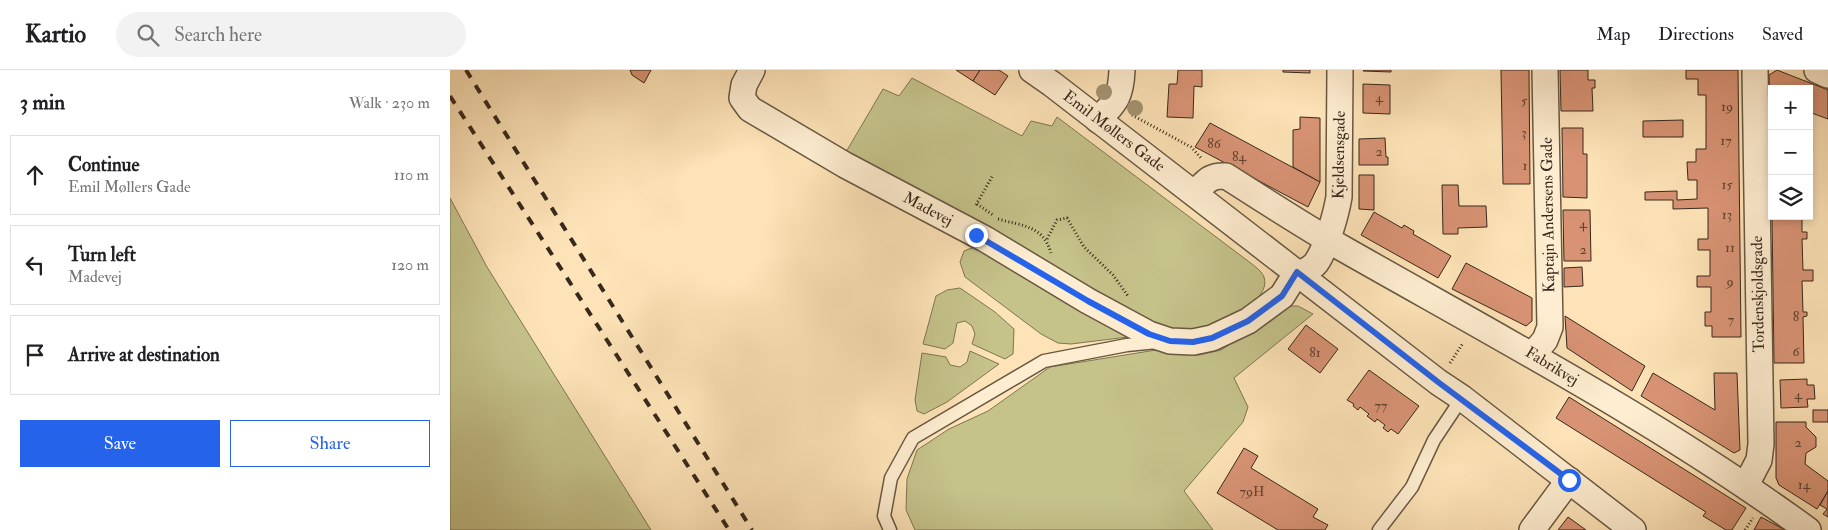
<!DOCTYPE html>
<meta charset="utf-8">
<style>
:root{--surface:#fff;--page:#f2f2f2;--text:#202124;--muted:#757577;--line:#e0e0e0;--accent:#2563eb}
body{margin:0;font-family:"IM FELL Double Pica",serif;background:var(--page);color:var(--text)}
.controls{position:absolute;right:15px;top:15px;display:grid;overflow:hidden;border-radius:0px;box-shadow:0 2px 8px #0003}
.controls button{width:45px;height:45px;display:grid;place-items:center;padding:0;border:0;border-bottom:1px solid var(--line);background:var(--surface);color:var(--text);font:25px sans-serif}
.stop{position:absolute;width:15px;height:15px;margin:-11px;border:4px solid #2563eb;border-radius:50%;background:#fff}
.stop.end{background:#2563eb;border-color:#fff;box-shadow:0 1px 5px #0008}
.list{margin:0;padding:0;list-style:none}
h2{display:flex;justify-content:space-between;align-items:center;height:65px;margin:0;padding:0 20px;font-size:21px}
h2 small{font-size:16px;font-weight:400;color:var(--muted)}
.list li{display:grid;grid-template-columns:32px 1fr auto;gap:15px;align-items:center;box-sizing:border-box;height:80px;margin:0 10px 10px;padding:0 10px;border:1px solid var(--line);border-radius:0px}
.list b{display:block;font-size:19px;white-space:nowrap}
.list p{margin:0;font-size:16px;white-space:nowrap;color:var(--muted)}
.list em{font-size:16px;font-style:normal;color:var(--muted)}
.actions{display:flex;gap:10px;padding:15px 20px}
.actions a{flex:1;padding:11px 0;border:1px solid var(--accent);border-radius:0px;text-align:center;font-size:18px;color:var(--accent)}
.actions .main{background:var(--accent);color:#fff}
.icon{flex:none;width:28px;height:28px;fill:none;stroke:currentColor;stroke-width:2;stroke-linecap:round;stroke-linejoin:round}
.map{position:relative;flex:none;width:1378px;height:460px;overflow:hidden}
header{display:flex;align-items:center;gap:30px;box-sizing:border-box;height:70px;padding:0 25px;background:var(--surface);border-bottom:1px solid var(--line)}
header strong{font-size:24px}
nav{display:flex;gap:28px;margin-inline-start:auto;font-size:18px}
.search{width:350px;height:45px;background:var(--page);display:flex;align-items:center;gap:12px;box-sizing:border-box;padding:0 18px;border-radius:28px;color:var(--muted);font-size:19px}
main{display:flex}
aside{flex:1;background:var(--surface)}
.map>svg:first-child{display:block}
.green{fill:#c5c28a;stroke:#7e7653}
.building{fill:#d89374;stroke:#37291c}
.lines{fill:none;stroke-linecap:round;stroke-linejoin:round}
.service-casing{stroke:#685843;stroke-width:15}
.minor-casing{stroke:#685843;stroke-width:28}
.path{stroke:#37291c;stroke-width:3;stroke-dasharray:1 2.5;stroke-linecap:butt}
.service{stroke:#feedd0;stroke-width:12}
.minor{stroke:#feedd0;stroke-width:25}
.rail{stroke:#37291c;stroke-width:4;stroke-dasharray:9 9;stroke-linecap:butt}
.tree{fill:#a39271}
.route{stroke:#2563eb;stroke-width:6}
.labels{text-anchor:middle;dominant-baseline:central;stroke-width:5;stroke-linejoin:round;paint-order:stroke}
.number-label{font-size:14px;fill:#5f4432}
.street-label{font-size:16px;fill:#37291c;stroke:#feedd0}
</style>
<header>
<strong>Kartio</strong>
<div class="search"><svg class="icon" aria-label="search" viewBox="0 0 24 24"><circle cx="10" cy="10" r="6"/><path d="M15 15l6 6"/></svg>Search here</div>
<nav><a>Map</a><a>Directions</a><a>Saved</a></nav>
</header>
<main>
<aside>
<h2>3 min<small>Walk · 230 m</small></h2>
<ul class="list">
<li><svg class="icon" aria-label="ahead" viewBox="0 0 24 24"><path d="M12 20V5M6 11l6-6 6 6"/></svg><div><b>Continue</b><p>Emil Møllers Gade</p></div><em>110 m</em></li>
<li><svg class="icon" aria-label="left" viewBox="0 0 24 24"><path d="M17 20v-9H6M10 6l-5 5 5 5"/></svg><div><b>Turn left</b><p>Madevej</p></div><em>120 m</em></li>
<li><svg class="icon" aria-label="arrive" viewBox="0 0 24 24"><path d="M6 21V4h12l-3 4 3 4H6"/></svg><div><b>Arrive at destination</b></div></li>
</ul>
<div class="actions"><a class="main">Save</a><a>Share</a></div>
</aside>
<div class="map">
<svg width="1378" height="460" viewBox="0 0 1378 460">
<rect width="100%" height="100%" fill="#fde3b7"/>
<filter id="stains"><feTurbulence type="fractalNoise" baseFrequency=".004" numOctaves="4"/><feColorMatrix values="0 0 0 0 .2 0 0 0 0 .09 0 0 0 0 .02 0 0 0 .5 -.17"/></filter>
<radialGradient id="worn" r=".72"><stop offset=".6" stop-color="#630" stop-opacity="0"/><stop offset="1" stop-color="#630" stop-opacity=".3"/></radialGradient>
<g class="green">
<path d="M462 8 572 66 581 51 602 56 607 47 798 191C803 195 811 200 814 207 823 231 766 257 747 260 737 262 724 259 713 257L396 82 433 19 449 26Z"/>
<path d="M0 128 37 197 201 460H0Z"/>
<path d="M527 176 680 263 678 267 621 274 608 273 591 264 515 207 510 192 514 181Z"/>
<path d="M510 218 545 242 564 259 563 284 555 289 522 274 525 264 522 256 515 251 507 253 503 273 495 279 473 274 486 226 497 220Z"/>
<path d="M839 236H848L863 244 784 308 798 337 793 352 734 421 763 460H465L456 440 457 409 467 380 499 359 538 341 600 297 706 280 727 284 749 285 771 280Z"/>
<path d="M520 281 549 294 497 332 474 344 467 341 465 330 472 283 496 287 500 295 510 297 517 292Z"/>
</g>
<g class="building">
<path d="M180 0H201L194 13 182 5Z"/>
<path d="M506 0H530L523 11Z"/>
<path d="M530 0H549L558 6 545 25 523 11Z"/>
<path d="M728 0H752V17L744 16 743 48 717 47 719 14H727Z"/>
<path d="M833 0H860V3L833 2Z"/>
<path d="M914 0H941V2L913 1Z"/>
<path d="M1051 0H1079L1080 114H1053Z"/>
<path d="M1110 0H1138V10H1145V18H1142L1143 41H1111Z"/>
<path d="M1236 0H1288L1291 267H1262V256H1255V242H1261V217H1247V206H1260V180H1248V169H1258V138L1223 139V130H1195V122L1227 121V130L1247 129V110H1238L1237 92H1246V79H1256V25H1248V9H1236Z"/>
<path d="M1327 0 1378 20V49L1359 42V19H1322V142L1319 5Z"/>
<path d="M913 14 940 15V44L913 43Z"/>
<path d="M850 47 870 48V112L843 97V60L850 59Z"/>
<path d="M1233 50V67H1193V51Z"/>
<path d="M760 53 870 112 858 137 745 77Z"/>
<path d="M1112 58H1133V84H1137V128L1113 127Z"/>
<path d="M935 68 936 87H938V95H909V69Z"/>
<path d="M909 105H924V140L909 139Z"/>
<path d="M992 115H1008L1009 136H1036L1037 157 1008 158V164H993Z"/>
<path d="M1113 140H1140L1141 191H1114Z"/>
<path d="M924 142 952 158 954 155 964 161 963 164 1001 186 988 208 911 165Z"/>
<path d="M1322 146H1352V162H1357V169H1352L1353 200H1363V211H1352L1353 242H1357V246L1353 247 1354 293H1324Z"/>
<path d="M1016 193 1082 228V251L1076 256 1002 219Z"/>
<path d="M1132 197 1133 216 1114 217V198Z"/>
<path d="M1115 246 1195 296 1182 321 1117 278Z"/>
<path d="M856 255 888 279 870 303 838 279Z"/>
<path d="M919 300 969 336 948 364 941 359 938 362 933 358 935 355 927 349 925 352 917 346 919 344 910 337 908 340 903 336 904 334 897 330Z"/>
<path d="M1203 303 1265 340 1264 303H1287L1290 380 1284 383 1191 326Z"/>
<path d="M1357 309V315H1364L1365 329H1357L1358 337 1331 338 1330 310Z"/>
<path d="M1119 327 1296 438 1282 460H1276L1253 446 1256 442 1106 348Z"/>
<rect x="1363" y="340" width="15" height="12"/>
<path d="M1326 352H1356V357L1366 367V377L1356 383 1355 394 1378 411V421L1367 439 1329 415 1326 408Z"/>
<path d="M794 378 808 386 801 398 868 439 863 447 878 455 875 460H828L767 423Z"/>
<path d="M1378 421V447L1373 444 1377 439 1370 435Z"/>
<path d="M1118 447 1136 460H1108Z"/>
<path d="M1311 447 1335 460H1304Z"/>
</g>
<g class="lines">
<defs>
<g id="service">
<path d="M440 460 434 446 441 408 463 368 594 291 677 275 707 272"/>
<path d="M929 460 962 417 984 370 1012 328"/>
</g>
<g id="minor">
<path d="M302 0 294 15 292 28 300 39 395 95 535 169 638 231 699 264 720 271 743 272 762 268 798 251 832 226 847 202"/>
<path d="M582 0 602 14 988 312 1012 328 1183 460"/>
<path d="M1367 0 1378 5"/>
<path d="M648 50C666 32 671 26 672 0"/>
<path d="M745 123C756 112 759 105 776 106 814 130 852 155 892 178 1050 268 1211 353 1358 460"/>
<path d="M850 204C855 201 862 198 866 193 876 179 886 145 889 127L890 0"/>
<path d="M1083 284 1095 270 1100 257 1095 0"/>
<path d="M1296 415 1309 390 1311 374 1305 0"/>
<path d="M1082 460 1119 410"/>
</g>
</defs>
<use href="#service" class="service-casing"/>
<use href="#minor" class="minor-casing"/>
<g class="path">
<path d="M682 45 741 77 752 89"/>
<path d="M527 134 543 145"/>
<path d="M526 135 543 105"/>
<path d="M548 149C572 156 593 155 601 183"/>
<path d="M597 169 607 150 617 148 634 177 663 205 678 226"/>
<path d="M1000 293 1013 273"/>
<path d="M1295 460 1303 448"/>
</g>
<use href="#service" class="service"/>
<use href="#minor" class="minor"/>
<g class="rail">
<path d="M16 0 302 460"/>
<path d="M0 26 279 460"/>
</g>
</g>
<g class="tree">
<circle cx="654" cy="22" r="8"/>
<circle cx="685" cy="38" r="8"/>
</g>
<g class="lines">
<path class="route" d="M526 165 638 231 699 264 720 271 743 272 762 268 798 251 832 226 847 202 988 312 1119 410"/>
</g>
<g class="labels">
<g class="number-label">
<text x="929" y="27">4</text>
<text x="1074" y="30">5</text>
<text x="1277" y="36">19</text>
<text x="1074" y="62">3</text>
<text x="1276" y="70">17</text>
<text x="764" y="73">86</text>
<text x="929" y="81">2</text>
<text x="789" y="86">84</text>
<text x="1075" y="95">1</text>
<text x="1277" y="114">15</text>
<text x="1277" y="144">13</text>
<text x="1133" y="153">4</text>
<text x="1280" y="177">11</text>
<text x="1133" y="179">2</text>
<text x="1280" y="211">9</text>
<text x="1346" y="246">8</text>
<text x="1281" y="249">7</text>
<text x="1346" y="281">6</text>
<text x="865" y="282">81</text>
<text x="1348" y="324">4</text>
<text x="931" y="335">77</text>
<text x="1348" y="372">2</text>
<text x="1354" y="414">14</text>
<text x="802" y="421">79H</text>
</g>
<g class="street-label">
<text transform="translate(664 61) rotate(37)">Emil Møllers Gade</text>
<text transform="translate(889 85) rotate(-89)">Kjeldsensgade</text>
<text transform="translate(478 139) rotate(28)">Madevej</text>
<text transform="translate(1098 145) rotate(-91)">Kaptajn Andersens Gade</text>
<text transform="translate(1308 224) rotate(-91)">Tordenskjoldsgade</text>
<text transform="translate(1102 296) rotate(31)">Fabrikvej</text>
</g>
</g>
<rect width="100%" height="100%" filter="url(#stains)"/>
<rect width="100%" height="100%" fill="url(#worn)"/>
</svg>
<div class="controls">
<button>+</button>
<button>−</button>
<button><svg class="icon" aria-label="layers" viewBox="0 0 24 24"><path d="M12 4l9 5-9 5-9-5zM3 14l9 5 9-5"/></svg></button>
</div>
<div class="stop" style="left:1119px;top:410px"></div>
<div class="stop end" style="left:526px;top:165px"></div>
</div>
</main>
